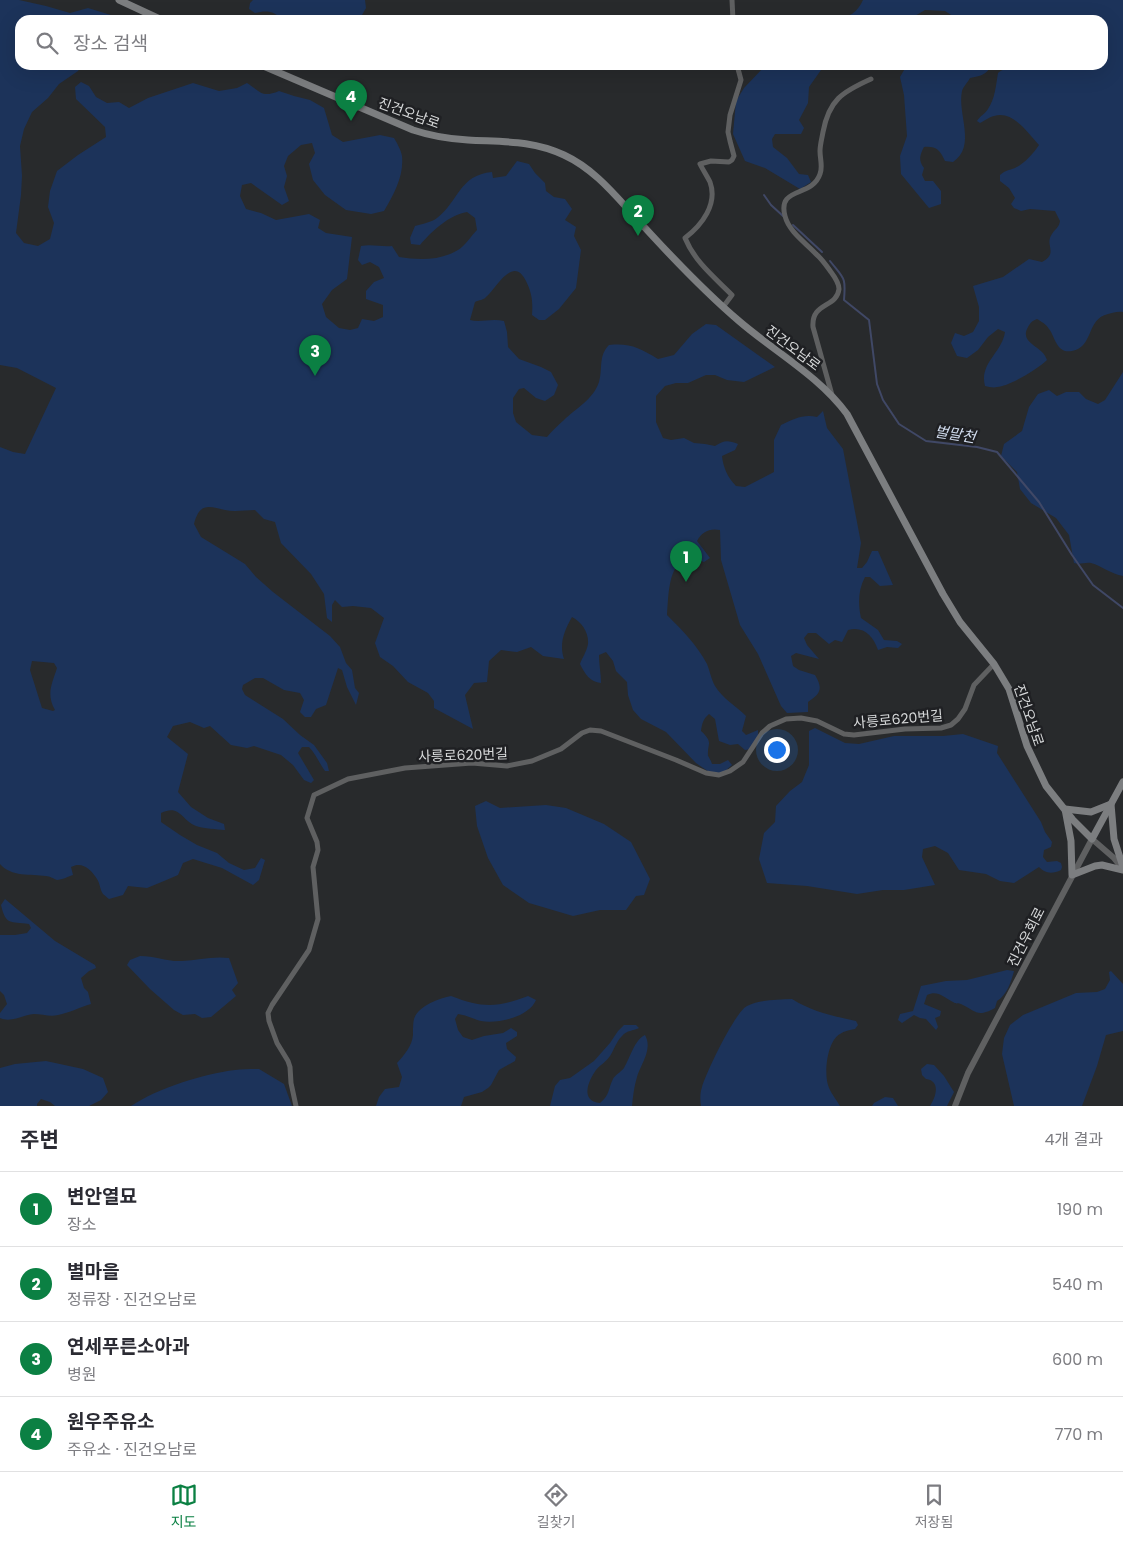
<!DOCTYPE html>
<html lang="ko">
<meta charset="utf-8">
<style>
:root{--surface:#fff;--page:#f7f7f7;--text:#2b2b33;--muted:#7c7c81;--line:#e1e1e2;--accent:#0b8043}
body{margin:0;font-family:Poppins,"Noto Sans KR",sans-serif;background:var(--page);color:var(--text)}
.you{position:absolute;left:776px;top:749px;width:18px;height:18px;margin:-12px;border:4px solid #fff;border-radius:50%;background:#1a73e8;box-shadow:0 0 0 8px #1a73e833}
.badge{display:grid;place-items:center;width:32px;height:32px;border-radius:50%;background:var(--accent);color:#fff;font-size:16px;font-weight:700}
.pin{position:absolute;translate:-50% -41px;filter:drop-shadow(0 1px 2px #0008)}
.pin::after{content:'';position:absolute;top:26px;width:18px;height:15px;background:inherit;clip-path:polygon(0 0,100% 0,50% 100%)}
.list{margin:0;padding:0;list-style:none}
h2{display:flex;justify-content:space-between;align-items:center;height:65px;margin:0;padding:0 20px;font-size:21px}
h2 small{font-size:16px;font-weight:400;color:var(--muted)}
.list li{display:grid;grid-template-columns:32px 1fr auto;gap:15px;align-items:center;box-sizing:border-box;height:75px;padding:0 20px;border-top:1px solid var(--line)}
.list b{display:block;font-size:19px;white-space:nowrap}
.list p{margin:0;font-size:16px;white-space:nowrap;color:var(--muted)}
.list em{font-size:16px;font-style:normal;color:var(--muted)}
.icon{flex:none;width:28px;height:28px;fill:none;stroke:currentColor;stroke-width:2;stroke-linecap:round;stroke-linejoin:round}
.map{position:relative;flex:none;width:1123px;height:1106px;overflow:hidden}
.search{position:absolute;background:var(--surface);box-shadow:0 5px 20px #0002;left:15px;right:15px;top:15px;height:55px;display:flex;align-items:center;gap:12px;box-sizing:border-box;padding:0 18px;border-radius:15px;color:var(--muted);font-size:19px}
.sheet{height:365px;background:var(--surface)}
nav{display:flex;justify-content:space-around;align-items:center;box-sizing:border-box;height:70px;border-top:1px solid var(--line);background:var(--surface);font-size:14px;color:var(--muted)}
nav a{display:grid;justify-items:center;gap:2px}
nav .on{color:var(--accent)}
.map>svg:first-child{display:block}
.green{fill:#1c335a;fill-rule:evenodd}
.lines{fill:none;stroke-linecap:round;stroke-linejoin:round}
.stream{stroke:#404866;stroke-width:2}
.minor{stroke:#5f6061;stroke-width:5}
.tertiary{stroke:#5f6061;stroke-width:6}
.secondary{stroke:#7c7e80;stroke-width:7}
.labels{text-anchor:middle;dominant-baseline:central;stroke-width:5;stroke-linejoin:round;paint-order:stroke}
.street-label{font-size:14px;fill:#d6d8d9;stroke:#1f2023}
.water-label{font-size:15px;font-style:italic;fill:#d2ddef;stroke:#1f2023}
</style>
<div class="map">
<svg width="1123" height="1106" viewBox="0 0 1123 1106">
<rect width="100%" height="100%" fill="#282a2c"/>
<g class="green">
<path d="M0 0H19L46 6 70 13 88 8 114 16 123 20H20V65H82L78 71 59 84 48 98 32 112 24 129 20 146 22 176 21 195 16 233 24 243 38 246 50 239 54 223 48 207 50 191 57 171 78 155 106 137 105 127 76 99 75 87 81 82 89 86 96 97 107 103 119 102 129 108 148 98 193 83 219 91 237 88 247 83C261 92 262 98 279 91L294 96 310 100 324 108 332 135 343 142 380 135 394 138C397 143 401 150 402 156 404 176 394 194 384 211L371 214 346 210 325 195 313 180 309 164 315 153 312 143 301 145 288 156 284 166 287 176 284 187 289 201 282 205 251 183 242 185 240 196 246 209 261 213 276 220 309 214 320 220 318 228 326 233 352 237 347 279 332 290 322 304 326 317 339 328 350 330 358 328 362 319 374 321 383 317V305L366 299V291L374 282 384 278 379 267 370 262 362 265 358 260 361 246C372 244 381 247 392 246L399 257C418 260 440 261 458 250 465 246 471 236 477 230L475 218 467 212C449 215 432 231 420 245L411 244 410 238 415 226C422 224 432 222 437 218 459 201 459 175 492 172L493 178 506 176 517 161 529 164 535 173 545 183 546 191 554 197 565 199 572 209 565 220 576 227 574 236 581 250 576 288 559 309 545 320H539L532 315C533 302 532 293 526 281 513 254 496 289 486 297 484 300 479 300 475 302L470 320C480 323 491 318 504 321L507 332 508 347 519 359 541 367 551 372 558 385 554 395 545 401 536 398 524 388 519 389 513 398V413L516 422 532 435 547 437C552 431 558 425 564 420 576 408 593 400 599 382 603 369 598 356 609 345 631 343 639 348 658 359L674 355 692 334 706 324 716 325 775 367 744 382 727 380 715 375H706L688 383H676L665 386 656 396V422L663 438 671 440 684 438 694 443 705 444 715 446C724 440 728 440 738 444L735 450 722 456C723 467 728 478 736 486L745 487 774 472V440L781 425C794 419 803 414 817 417L823 411 827 428 843 449 861 543 857 568H862L867 562 872 551H878L893 585 880 586 870 577H865C858 590 858 604 861 618L878 630 884 640 897 641 902 644 898 648 887 647 878 650C873 636 864 626 848 630L842 642 835 640 829 644 816 633H808L804 638 807 645 819 659 796 653 791 656 793 666 799 670 815 675C823 688 821 694 808 702V712L787 713 781 706 758 654 740 625 721 560 720 530C709 528 702 532 697 541L710 558 704 562C668 548 669 590 667 615 682 630 697 645 707 664 710 671 711 679 715 686 722 698 736 706 746 716L742 731 746 735 758 730V738L751 749 745 750 738 744 730 745 719 741 715 719 709 714C703 719 702 724 701 731 714 743 707 743 708 756 709 757 712 763 712 764H720L728 760 732 765 724 772 718 774 709 772 696 763 666 732 641 719 633 710 628 695 627 682 616 671 613 661 606 652 599 655C599 665 601 674 601 683 590 682 585 674 580 664 582 658 587 651 588 644 589 633 582 622 572 617 564 631 559 644 564 659L543 656 531 647 517 652 501 650 489 661 487 682 474 683 465 695 473 729 434 708V701L428 693 408 682 393 666 380 657 375 643 384 618 371 608 353 606 342 607 335 600 332 605V622L327 618 324 594 311 574 281 543 275 522 264 519 255 510C248 510 241 511 235 511 215 511 201 496 194 524L201 537 245 564 256 577 273 592 330 636 340 647 346 663 352 670 355 688 359 693 356 705 347 687 342 670 338 668 326 705 316 709 311 717H305L300 712 304 700 300 693 284 690 263 678H255L243 685 242 689 245 695 283 719 300 735 314 745 327 763 329 771H325C319 763 316 754 309 747H302L298 753 314 780 311 783 304 780 293 765 281 755 254 746 247 748 231 745 210 726 204 728 190 722 173 726 167 737 188 754 178 792 191 807 208 818 224 824 225 830C216 829 205 829 196 826 181 820 180 804 161 813V822L180 835 197 845 217 853 229 863 244 870 255 868 261 858 265 860 259 880 253 885 222 868 193 859 183 863 178 875 164 881 147 888 128 886 123 895 109 899C109 899 103 894 103 894 100 890 100 883 97 879 91 869 82 861 71 867L73 875C69 876 62 880 57 880 54 879 50 876 46 876 31 874 11 877 0 864V447L13 452 25 454 56 388 17 368 0 365ZM32 661 54 663 57 668C52 684 46 694 55 710L53 711 42 708 30 670Z"/>
<path d="M253 0H365L366 8 362 15V20H283C274 11 267 10 255 13L249 9 250 3Z"/>
<path d="M863 0H1123V312C1117 311 1113 313 1108 314 1086 319 1094 347 1072 351 1056 354 1055 336 1049 329 1046 324 1042 322 1037 319 1032 321 1031 322 1028 327 1020 341 1036 345 1043 353 1045 355 1046 358 1047 360 1038 369 1010 386 997 387 994 388 989 387 985 386 979 363 1002 353 1005 332L998 329 988 337 978 350 967 358 957 356 951 343 955 333 964 336 973 332 979 321V307L973 286 1003 277 1029 259 1042 262C1059 253 1044 245 1052 234 1055 229 1059 228 1060 221L1055 211 1030 209 1021 211 1014 208 1011 204 1015 198 1009 188 1000 181V175C1004 171 1009 170 1015 168 1025 163 1033 154 1039 145 1028 133 1013 110 994 116 989 117 984 121 980 123L977 121C980 116 985 114 988 109 995 99 996 85 998 73 1003 68 1010 69 1016 65H1103V20H959L945 11 925 10 908 20H837C850 16 857 13 863 0Z"/>
<path d="M766 65H828L821 70 809 87 808 103 799 120 804 128 801 134H775L772 139 773 147 787 158 799 174 808 175 811 182 800 189 765 168 745 161 733 134 736 101 744 88Z"/>
<path d="M907 65H931L935 67 944 65H991C987 75 980 76 970 78 968 82 963 87 962 91 957 114 977 146 953 162L945 161C940 150 936 146 924 147 920 155 918 160 924 168L922 175 925 181H933L941 191V204L929 208 901 174 900 156 907 136 904 95 900 77Z"/>
<path d="M1123 372V576C1111 574 1102 566 1091 563 1085 562 1080 565 1074 563L1069 535 1056 518 1031 503 1020 489 1017 472 1001 456 1004 444 1022 431 1029 407 1038 394 1049 390 1057 396 1066 392H1079L1086 399 1098 404 1105 400Z"/>
<path d="M815 728 845 743 859 744 894 736H943L963 734 998 746 997 753 1041 822 1045 832 1052 842 1051 847 1044 850 1043 857 1047 862 1057 861 1061 863 1062 867 1061 870C1053 874 1045 874 1039 867L1014 883 1000 881 986 874 959 870 948 853 935 846 923 849 922 857 935 885 904 890H883L857 894 807 886 767 883 759 859 764 833 775 822 776 806 790 791 802 782 809 765V731Z"/>
<path d="M486 801 500 808 546 805 566 808 604 824 631 842 650 879 644 895 636 896 626 910H600L573 916 529 903 503 885 488 858 477 826 475 806Z"/>
<path d="M5 899 55 941 95 965 96 968 89 971 81 978 84 988 88 992 91 1004C80 1007 69 1013 58 1015 50 1017 42 1014 34 1014 23 1015 11 1023 0 1018V1013L7 1004 4 995 0 991V935H15L27 933 31 928 29 924C10 921 6 926 1 905Z"/>
<path d="M140 956C155 956 168 962 182 961 198 960 213 956 229 958L238 983 232 990 236 996 211 1017 202 1018 195 1014 183 1015 174 1010 150 989 127 965 130 960Z"/>
<path d="M1007 970 1014 971C1011 982 1007 995 997 1001L995 1008C977 1018 976 1011 961 1004 956 1002 958 1005 953 1002 943 997 938 990 927 995L924 1004 941 1011 940 1016 935 1018 938 1027 936 1030 926 1019 920 1018 914 1015 902 1023 898 1020 900 1014 913 1011 921 986 946 981 967 980Z"/>
<path d="M1111 971 1123 984V1031L1106 1035 1097 1066 1082 1106H1014L1002 1054 1004 1038 1010 1025 1023 1015 1076 993 1097 992 1105 989 1110 980 1109 972Z"/>
<path d="M451 996C482 1008 497 1008 528 996L536 1000C529 1017 498 1024 481 1021 473 1019 466 1015 458 1014L455 1019 458 1030 463 1037 472 1040 484 1036 503 1033 511 1028 517 1032V1036L506 1043 507 1049 516 1057 515 1061 499 1070 491 1085 488 1088 482 1092 464 1097 461 1106H376L379 1097 385 1089 399 1087 402 1077 397 1063C405 1054 412 1046 413 1035 413 1030 413 1023 414 1019 418 1006 440 998 451 996Z"/>
<path d="M792 999C813 1012 833 1016 856 1021L858 1025 855 1029C850 1030 844 1031 840 1034 827 1041 824 1073 828 1085 830 1092 836 1099 840 1106H701C700 1100 700 1093 702 1087 706 1073 735 1012 747 1006 761 999 777 1000 792 999Z"/>
<path d="M624 1025H636L639 1028C633 1031 627 1030 622 1036 616 1042 614 1050 610 1056 606 1062 600 1065 596 1070 588 1081 580 1101 600 1103 610 1095 608 1089 613 1079 615 1075 621 1072 624 1068 630 1058 635 1039 645 1035 653 1049 641 1064 637 1077 634 1087 633 1096 632 1106H550L555 1086 560 1080 570 1078 594 1061 610 1043 618 1031Z"/>
<path d="M46 1061 83 1069 103 1078 108 1092 101 1100 89 1106H55L50 1102 41 1099 37 1104V1106H0V1068L15 1064Z"/>
<path d="M927 1064 934 1065 944 1076 954 1092 947 1106H930C936 1097 941 1081 926 1079L922 1075 921 1069Z"/>
<path d="M259 1069 284 1084 292 1106H131C158 1088 203 1074 235 1070 243 1069 251 1069 259 1069Z"/>
<path d="M885 1097 893 1098 898 1106H872L874 1103Z"/>
</g>
<g class="lines">
<g class="stream">
<path d="M764 195 771 205 783 216"/>
<path d="M793 225 822 252"/>
<path d="M830 261C844 279 846 276 844 300L869 320 877 384 883 400 899 424 926 441 977 447 997 452 1039 502 1072 555 1093 585 1123 608"/>
</g>
<g class="minor">
<path d="M732 0 733 20"/>
<path d="M723 307 732 295C714 277 695 262 685 238 702 225 718 204 710 182 707 176 703 170 700 164L711 161 729 162 732 160 734 156 730 141 728 132 730 115 741 80 737 65"/>
<path d="M832 395 813 327C811 302 837 308 839 289 839 283 834 276 831 272 826 265 822 259 816 254 806 243 789 232 785 216 777 186 812 198 820 174 823 167 820 159 820 151 820 145 822 138 823 132 829 100 842 92 871 79"/>
<path d="M296 1106 291 1083 290 1067 288 1061 277 1043 269 1021 268 1013 272 1005 309 950 318 919 313 867 318 850 317 842 307 818 314 795 348 779 405 768 472 763 507 766 532 761 561 749 582 733 590 730 601 731 676 760 706 773 719 775 730 771 743 762 762 733 770 726 786 719 801 718 817 721 844 734 854 735 905 729 941 728 951 725 958 719 965 709 974 685 994 664"/>
</g>
<path class="tertiary" d="M955 1106 968 1073 1092 839 1114 858 1123 869"/>
<g class="secondary">
<path d="M119 0 162 20"/>
<path d="M261 65 413 130C431 136 449 139 468 140 503 142 532 140 564 155 590 167 609 188 627 208 662 247 699 287 739 321 775 352 819 376 847 414L943 594 960 622 994 664 1009 689 1027 746 1046 786 1073 820 1092 839 1123 782"/>
<path d="M1123 867 1114 839 1111 804 1091 812 1065 809 1071 841 1072 875 1095 866 1102 865 1123 870"/>
</g>
</g>
<g class="labels">
<g class="street-label">
<text transform="translate(409 113) rotate(20)">진건오남로</text>
<text transform="translate(793 348) rotate(37)">진건오남로</text>
<text transform="translate(1029 715) rotate(71)">진건오남로</text>
<text transform="translate(898 719) rotate(-5)">사릉로620번길</text>
<text transform="translate(463 755) rotate(-2)">사릉로620번길</text>
<text transform="translate(1026 937) rotate(-63)">진건우회로</text>
</g>
<g class="water-label">
<text transform="translate(955 434) rotate(9)">벌말천</text>
</g>
</g>
</svg>
<div class="you"></div>
<div class="pin badge" style="left:686px;top:582px">1</div>
<div class="pin badge" style="left:638px;top:236px">2</div>
<div class="pin badge" style="left:315px;top:376px">3</div>
<div class="pin badge" style="left:351px;top:121px">4</div>
<div class="search"><svg class="icon" aria-label="search" viewBox="0 0 24 24"><circle cx="10" cy="10" r="6"/><path d="M15 15l6 6"/></svg>장소 검색</div>
</div>
<section class="sheet">
<h2>주변<small>4개 결과</small></h2>
<ul class="list">
<li><span class="badge">1</span><div><b>변안열묘</b><p>장소</p></div><em>190 m</em></li>
<li><span class="badge">2</span><div><b>별마을</b><p>정류장 · 진건오남로</p></div><em>540 m</em></li>
<li><span class="badge">3</span><div><b>연세푸른소아과</b><p>병원</p></div><em>600 m</em></li>
<li><span class="badge">4</span><div><b>원우주유소</b><p>주유소 · 진건오남로</p></div><em>770 m</em></li>
</ul>
</section>
<nav>
<a class="on"><svg class="icon" aria-label="map" viewBox="0 0 24 24"><path d="M3 6l6-2 6 2 6-2v14l-6 2-6-2-6 2zM9 4v14M15 6v14"/></svg>지도</a>
<a><svg class="icon" aria-label="directions" viewBox="0 0 24 24"><path d="M12 3l9 9-9 9-9-9zM9 14v-3h6M13 9l2 2-2 2"/></svg>길찾기</a>
<a><svg class="icon" aria-label="saved" viewBox="0 0 24 24"><path d="M7 4h10v16l-5-4-5 4z"/></svg>저장됨</a>
</nav>
